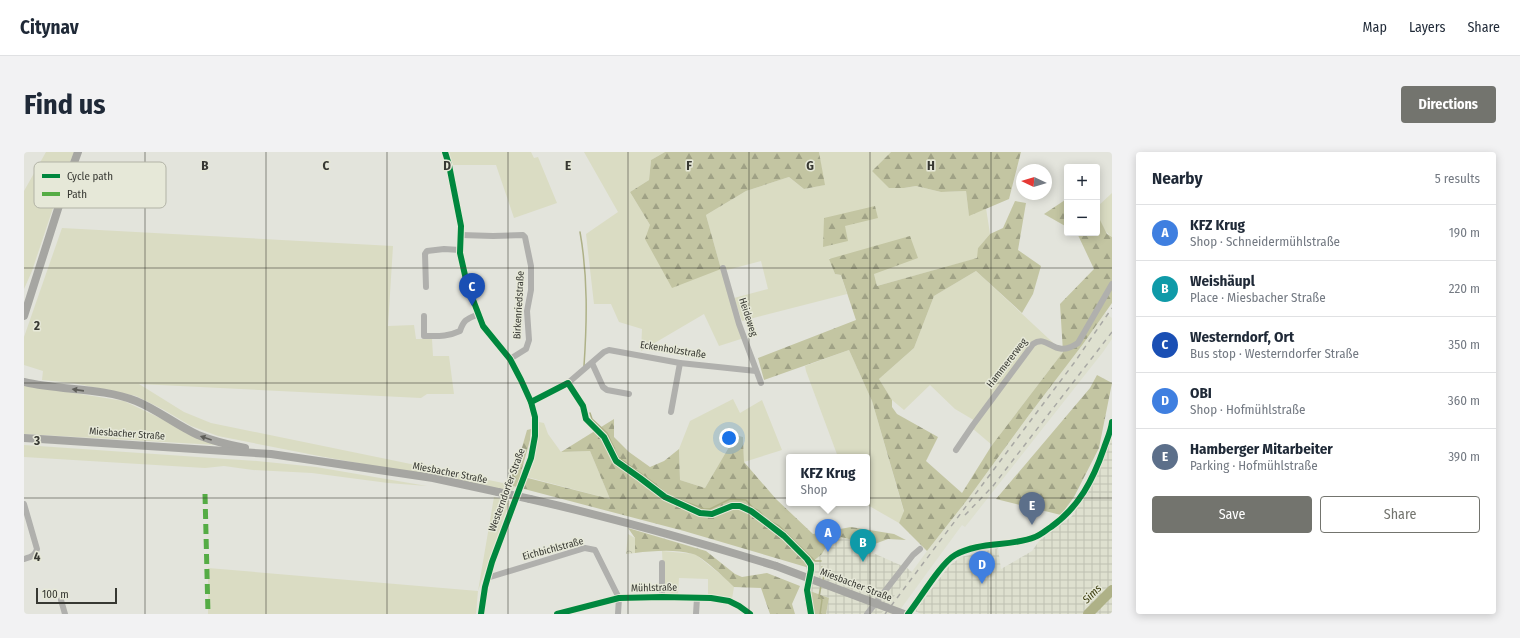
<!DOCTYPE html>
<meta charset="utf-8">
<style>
:root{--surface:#fff;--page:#f2f2f3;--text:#1f2937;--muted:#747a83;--line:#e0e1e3;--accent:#73746e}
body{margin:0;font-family:"Fira Sans Condensed",sans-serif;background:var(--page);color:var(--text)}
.controls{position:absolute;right:12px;top:12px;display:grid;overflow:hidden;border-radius:4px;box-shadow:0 2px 10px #0003}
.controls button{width:36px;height:36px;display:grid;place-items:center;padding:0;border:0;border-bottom:1px solid var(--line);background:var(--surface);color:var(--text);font:20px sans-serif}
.compass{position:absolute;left:992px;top:12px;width:36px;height:36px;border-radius:50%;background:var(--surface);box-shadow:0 2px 10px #0003;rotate:274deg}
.scale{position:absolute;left:12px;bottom:10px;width:81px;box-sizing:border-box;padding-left:4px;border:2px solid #373832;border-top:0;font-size:11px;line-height:14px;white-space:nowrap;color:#373832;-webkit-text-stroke:3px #e6e8d8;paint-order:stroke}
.you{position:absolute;left:705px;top:286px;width:14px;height:14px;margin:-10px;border:3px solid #fff;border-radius:50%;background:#1a73e8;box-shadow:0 0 0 6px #1a73e833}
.badge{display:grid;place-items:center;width:26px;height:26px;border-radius:50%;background:var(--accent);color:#fff;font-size:13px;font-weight:700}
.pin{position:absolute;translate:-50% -33px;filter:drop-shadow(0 1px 2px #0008)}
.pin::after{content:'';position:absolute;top:21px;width:14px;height:12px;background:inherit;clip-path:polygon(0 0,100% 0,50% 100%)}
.popup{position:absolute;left:762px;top:302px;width:84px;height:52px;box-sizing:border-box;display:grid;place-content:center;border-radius:4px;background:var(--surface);filter:drop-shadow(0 1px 3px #0005);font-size:13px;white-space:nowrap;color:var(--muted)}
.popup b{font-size:15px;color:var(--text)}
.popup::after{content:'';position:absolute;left:50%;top:100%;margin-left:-8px;border:8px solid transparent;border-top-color:var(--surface)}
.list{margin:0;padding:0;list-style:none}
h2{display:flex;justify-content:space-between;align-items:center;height:52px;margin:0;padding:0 16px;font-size:17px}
h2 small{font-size:13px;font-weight:400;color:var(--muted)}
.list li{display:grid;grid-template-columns:26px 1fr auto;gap:12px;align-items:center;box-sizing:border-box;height:56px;padding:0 16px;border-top:1px solid var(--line)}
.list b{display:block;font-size:15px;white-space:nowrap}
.list p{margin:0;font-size:13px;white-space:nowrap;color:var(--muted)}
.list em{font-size:13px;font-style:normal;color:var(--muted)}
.actions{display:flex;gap:8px;padding:12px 16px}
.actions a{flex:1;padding:9px 0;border:1px solid var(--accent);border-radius:4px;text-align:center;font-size:14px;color:var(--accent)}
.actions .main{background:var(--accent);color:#fff}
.map{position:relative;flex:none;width:1088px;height:462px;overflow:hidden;border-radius:4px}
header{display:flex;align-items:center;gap:24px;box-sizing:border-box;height:56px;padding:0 20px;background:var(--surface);border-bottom:1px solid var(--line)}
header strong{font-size:19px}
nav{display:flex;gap:22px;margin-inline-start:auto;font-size:14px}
.intro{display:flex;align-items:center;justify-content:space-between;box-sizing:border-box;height:96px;padding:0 24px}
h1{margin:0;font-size:28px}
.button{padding:10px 18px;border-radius:4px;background:var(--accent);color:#fff;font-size:14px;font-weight:700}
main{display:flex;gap:24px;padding:0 24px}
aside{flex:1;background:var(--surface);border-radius:4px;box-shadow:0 2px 10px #0003}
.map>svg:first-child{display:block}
.built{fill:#dee0cf}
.industrial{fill:url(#industrial-grid)}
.grass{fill:#dadcc3}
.forest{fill:url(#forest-firs)}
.park{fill:url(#park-crowns)}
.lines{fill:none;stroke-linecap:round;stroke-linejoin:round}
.stream{stroke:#aeb187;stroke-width:1.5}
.river{stroke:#aeb187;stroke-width:10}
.street{stroke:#b0b0ad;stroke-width:6}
.secondary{stroke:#a6a6a2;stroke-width:8}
.rail{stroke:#a8a8a4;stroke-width:1.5;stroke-dasharray:5 5;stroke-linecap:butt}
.secondary-bridge{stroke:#a6a6a2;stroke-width:8}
.quiet{stroke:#55ac45;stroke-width:5;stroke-dasharray:10 5;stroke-linecap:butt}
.cycleway-casing{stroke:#e6e8d8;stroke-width:8}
.cycleway{stroke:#00873e;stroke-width:6}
.oneway{fill:#5e5e59}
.grid{fill:none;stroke:#373832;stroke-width:1;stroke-opacity:0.55}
.labels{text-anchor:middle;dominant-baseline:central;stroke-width:3;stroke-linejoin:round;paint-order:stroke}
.street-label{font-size:10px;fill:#373832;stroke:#e6e8d8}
.water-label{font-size:11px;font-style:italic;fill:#363707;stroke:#e6e8d8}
.key{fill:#e6e8d8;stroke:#b2b3a6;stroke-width:1}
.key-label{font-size:11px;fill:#373832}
.grid-label{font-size:13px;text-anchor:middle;font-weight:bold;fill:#373832;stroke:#e6e8d8;stroke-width:3;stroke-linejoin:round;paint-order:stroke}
</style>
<header>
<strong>Citynav</strong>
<nav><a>Map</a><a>Layers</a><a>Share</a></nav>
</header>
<div class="intro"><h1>Find us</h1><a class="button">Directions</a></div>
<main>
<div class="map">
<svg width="1088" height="462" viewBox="0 0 1088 462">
<defs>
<pattern id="industrial-grid" width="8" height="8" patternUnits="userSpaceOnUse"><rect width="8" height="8" fill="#dee0cf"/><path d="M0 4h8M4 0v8" fill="none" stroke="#bfc1b2"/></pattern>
<pattern id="forest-firs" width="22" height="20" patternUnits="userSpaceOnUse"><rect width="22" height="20" fill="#c3c5a2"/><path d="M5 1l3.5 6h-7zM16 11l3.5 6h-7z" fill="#9fa185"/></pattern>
<pattern id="park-crowns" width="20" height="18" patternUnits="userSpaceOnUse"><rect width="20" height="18" fill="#dadcc3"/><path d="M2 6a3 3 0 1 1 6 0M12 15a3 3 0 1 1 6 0" fill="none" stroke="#bcbea8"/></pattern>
</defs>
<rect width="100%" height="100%" fill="#e3e4dc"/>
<path class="built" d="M1081 161 1088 166V187L1079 200 941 375 938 373 873 462H857L903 399 943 348 1005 263 1059 192Z"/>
<g class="industrial">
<path d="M1088 281V462H897L891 459 925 414 937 405 974 396 977 417 1008 399 1015 389 1048 364 1071 327Z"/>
<path d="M817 385 848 393 849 401 883 416 888 420 857 462H802L805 446 786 439 782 415 798 402 803 393Z"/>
</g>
<g class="grass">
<path d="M22 0H50L37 32 8 119 0 137V39Z"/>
<path d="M424 0H507L510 6 514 5 533 51 490 66 472 13H427Z"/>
<path d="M560 0H641L627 8 625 28 606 40 626 73 697 117 682 63 722 39 765 25 780 37 800 33 795 0H867L848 19 880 36 892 34 917 40 942 39 945 63 962 56 966 82 954 96V106L853 134 850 122 805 106 811 122 817 123 823 142 718 169 710 146 744 137 737 109 703 118 698 117 720 186 695 194 680 162 617 199 618 177 595 170 587 152H570L562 82 594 60Z"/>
<path d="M1088 41V85C1079 79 1073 66 1073 55Z"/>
<path d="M38 76 369 94 364 174 390 173 392 187H408L409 204H425L430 242H403L397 246 115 232 160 260 187 271 484 332 491 335 488 339 295 304 194 284 167 274 140 258 112 244 49 231 18 228 19 219 0 213V185Z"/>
<path d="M952 119 1039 200 968 293 948 276 953 270 931 257 906 233 880 258 868 248 855 227 890 196 910 144Z"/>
<path d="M825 198 848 249 880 360 875 371 840 351H843V305H814L782 219 781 214Z"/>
<path d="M0 233 100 249 193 293 0 282Z"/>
<path d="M709 247 716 261 738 248 758 298 720 310 719 285 712 283 681 336 656 328 655 297 666 269Z"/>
<path d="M515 270 520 271 524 282 537 300 566 299 586 347 503 325C512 307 514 290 515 270Z"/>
<path d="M0 293 233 309 292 315 403 334 364 331 288 321 229 318 200 314 181 316 0 305Z"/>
<path d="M470 345 486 349 454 439 452 462H184V416L454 439Z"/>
<path d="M638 399 671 402 701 426 710 435 708 447 684 443V427L655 426 654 442H640Z"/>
</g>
<g class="forest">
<path d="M641 0H795L801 33 780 37 765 25 722 39 682 63 697 117 648 136 621 87 626 73 606 40 625 28 627 8Z"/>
<path d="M867 0H997L985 47 945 64 942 39 917 40 892 34 880 36H865L848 19Z"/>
<path d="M1041 48 1043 49V75L1020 62Z"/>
<path d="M991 49 1002 51 994 98 1017 114 1009 142 998 161 952 119 910 144 890 196 855 227 868 248V255L873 262 914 285 902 309 938 341 968 293 1039 200 1036 152 1070 117 1053 81H1073V62L1083 82 1088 85V151L1059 192 1005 263 943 348 903 399 875 371 880 359 848 249 825 198 740 228 734 206 832 168 817 123 811 122 805 107 886 84 894 106 850 122 853 134 953 106 954 96 966 82 979 76Z"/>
<path d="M851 54 854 66 821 74 824 89 799 95 800 66Z"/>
<path d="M1073 223 1088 231 1075 296 1050 345 1037 363 972 347 1066 236Z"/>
<path d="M590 267V285L605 300 626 315 640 309 655 297 656 328 681 336 712 283 719 285 720 310 752 347 789 382 827 375 870 382 882 388 864 387 848 393 817 385 803 393 798 402 782 415 660 379 485 333 492 307 497 299 503 278 507 277 506 288 496 324 586 347 566 299 537 300Z"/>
<path d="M604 376 682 399 711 422 718 425 743 421 776 434 768 452 771 462H746L737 436 710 435C703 428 678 404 669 402 650 397 630 399 611 401V386Z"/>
<path d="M786 439 805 446 802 462H791L787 456Z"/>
</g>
<path class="park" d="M604 382 611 386V401L602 402Z"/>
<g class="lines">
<g class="stream">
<path d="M556 80C564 125 563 169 560 214"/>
<path d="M566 261 568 267 583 281 594 305 630 331 643 343 680 357H686L706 347 722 348 729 356 735 359 742 367 755 374 791 409H797"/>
<path d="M798 415 800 424 799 428"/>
<path d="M796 462 798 448 795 444 797 434"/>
</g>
<path class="river" d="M1064 462 1088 438"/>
<g class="street">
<path d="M421 0 425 13 437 74 436 101 443 132 459 174 486 207 497 228 507 250 511 265V284L507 306 468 410 461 435 457 462"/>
<path d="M437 83 469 84 499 83 501 85 507 114V138L503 159 505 188 502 197 486 207"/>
<path d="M699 116 715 172 737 231"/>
<path d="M402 135 401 102 403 99 420 97 436 98"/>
<path d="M400 164V184C414 184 423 185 436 179 440 167 443 167 455 162"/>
<path d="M568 211 579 235 583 238 605 242"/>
<path d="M544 231 559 254V258"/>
<path d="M507 250 544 231 580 200 585 198 656 211 732 219"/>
<path d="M647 260 656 211"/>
<path d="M932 298 949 273 1009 192C1025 181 1029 208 1054 191L1088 132"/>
<path d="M0 352 13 397C11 404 7 405 0 407"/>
<path d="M783 407C790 420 783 426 783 439 783 447 785 455 787 462"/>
<path d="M638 411V445"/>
<path d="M463 426 561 396 571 398 595 446 594 462"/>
<path d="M37 448 41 462"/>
<path d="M533 462 595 446 638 445 687 446 705 449 715 454 726 462"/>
<path d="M672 462 673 446"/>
<path d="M843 462 889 403 896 397"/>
<path d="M884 462C896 447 917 411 931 403 955 389 987 395 1011 385 1017 383 1022 378 1027 375 1055 355 1069 328 1080 296 1083 287 1087 279 1088 270"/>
</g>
<g class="secondary">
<path d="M0 164 39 41 54 0"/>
<path d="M0 230C36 239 77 235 112 249 134 258 152 273 174 283 189 289 205 293 221 296"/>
<path d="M0 286 247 302 409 326 474 340"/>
<path d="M506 347C589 366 671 389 752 414"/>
</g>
<g class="rail">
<path d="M941 363 969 334 1088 180"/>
<path d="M861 462 1050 211 1088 156"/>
</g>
<g class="secondary-bridge">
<path d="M474 340 506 347"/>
<path d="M752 414 880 462"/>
</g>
<path class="quiet" d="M181 342 184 462"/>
<defs>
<g id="cycleway">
<path d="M421 0 425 13 437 74 436 101 443 132 459 174 486 207 497 228 507 250 511 265V284L507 306 468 410 461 435 457 462"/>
<path d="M507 250 544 231 559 254 562 267 580 285 592 309 616 326 641 345 676 361 688 362 708 354H716L727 359 760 384 783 407 787 413V418L783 438 787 462"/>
<path d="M533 462 595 446 638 445 687 446 705 449 715 454 726 462"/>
<path d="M884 462C896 447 917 411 931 403 955 389 987 395 1011 385 1017 383 1022 378 1027 375 1055 355 1069 328 1080 296 1083 287 1087 279 1088 270"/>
</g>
</defs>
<use href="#cycleway" class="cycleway-casing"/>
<use href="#cycleway" class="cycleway"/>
</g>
<defs><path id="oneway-solid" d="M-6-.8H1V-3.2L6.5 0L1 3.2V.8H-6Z"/></defs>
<g class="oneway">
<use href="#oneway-solid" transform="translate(54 238) rotate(-172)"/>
<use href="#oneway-solid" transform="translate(182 286) rotate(-161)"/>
</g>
<path class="grid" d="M121 0V462M242 0V462M363 0V462M484 0V462M604 0V462M725 0V462M846 0V462M967 0V462M0 116H1088M0 231H1088M0 346H1088"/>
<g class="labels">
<g class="street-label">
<text transform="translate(495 153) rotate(-87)">Birkenriedstraße</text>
<text transform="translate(724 165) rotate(72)">Heideweg</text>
<text transform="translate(649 198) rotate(9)">Eckenholzstraße</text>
<text transform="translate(983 211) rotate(-52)">Hammererweg</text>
<text transform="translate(103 282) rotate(4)">Miesbacher Straße</text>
<text transform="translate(426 321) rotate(11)">Miesbacher Straße</text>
<text transform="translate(483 338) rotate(-70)">Westerndorfer Straße</text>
<text transform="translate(529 397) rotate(-15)">Eichbichlstraße</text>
<text transform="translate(832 433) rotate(21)">Miesbacher Straße</text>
<text transform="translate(630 436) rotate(-1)">Mühlstraße</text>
</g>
<g class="water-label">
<text transform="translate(1068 442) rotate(-45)">Sims</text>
</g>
</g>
<rect x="10" y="10" width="132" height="46" rx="6" class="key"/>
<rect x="18" y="22" width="18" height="4" fill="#00873e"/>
<rect x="18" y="40" width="18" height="4" fill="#55ac45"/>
<g class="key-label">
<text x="43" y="28">Cycle path</text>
<text x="43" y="46">Path</text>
</g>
<g class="grid-label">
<text x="181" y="18">B</text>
<text x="302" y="18">C</text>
<text x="423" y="18">D</text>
<text x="544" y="18">E</text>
<text x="665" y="18">F</text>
<text x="786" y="18">G</text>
<text x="907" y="18">H</text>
<text x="13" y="178">2</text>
<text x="13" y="293">3</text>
<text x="13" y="409">4</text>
</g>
</svg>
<div class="controls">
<button>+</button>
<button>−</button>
</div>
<svg class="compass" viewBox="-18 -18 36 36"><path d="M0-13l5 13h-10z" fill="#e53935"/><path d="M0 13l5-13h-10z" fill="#747a83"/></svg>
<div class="scale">100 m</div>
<div class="you"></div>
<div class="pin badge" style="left:804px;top:400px;background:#3f7fe0">A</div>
<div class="popup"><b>KFZ Krug</b>Shop</div>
<div class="pin badge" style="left:839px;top:410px;background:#0f9aa8">B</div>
<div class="pin badge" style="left:448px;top:154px;background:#1a4fb4">C</div>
<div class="pin badge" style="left:958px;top:432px;background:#3f7fe0">D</div>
<div class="pin badge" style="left:1008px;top:373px;background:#5c6f8a">E</div>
</div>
<aside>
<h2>Nearby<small>5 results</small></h2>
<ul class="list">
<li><span class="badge" style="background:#3f7fe0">A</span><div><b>KFZ Krug</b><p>Shop · Schneidermühlstraße</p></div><em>190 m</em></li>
<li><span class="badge" style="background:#0f9aa8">B</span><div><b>Weishäupl</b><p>Place · Miesbacher Straße</p></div><em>220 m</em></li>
<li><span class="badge" style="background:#1a4fb4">C</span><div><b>Westerndorf, Ort</b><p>Bus stop · Westerndorfer Straße</p></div><em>350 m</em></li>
<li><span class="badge" style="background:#3f7fe0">D</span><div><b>OBI</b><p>Shop · Hofmühlstraße</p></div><em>360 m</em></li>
<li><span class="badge" style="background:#5c6f8a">E</span><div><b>Hamberger Mitarbeiter</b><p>Parking · Hofmühlstraße</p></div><em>390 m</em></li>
</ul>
<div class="actions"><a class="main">Save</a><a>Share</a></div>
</aside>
</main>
